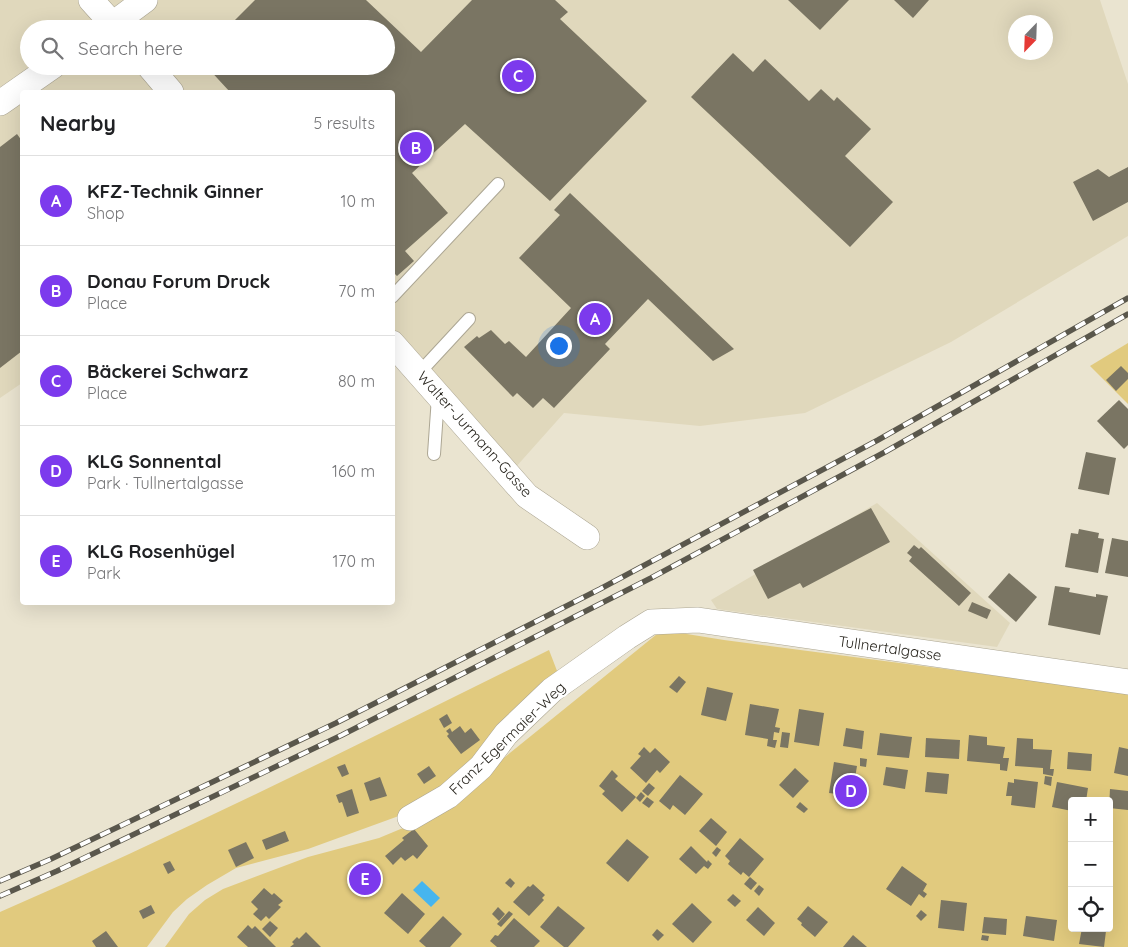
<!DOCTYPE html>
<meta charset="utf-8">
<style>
:root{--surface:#fff;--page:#f6f6f6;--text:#202124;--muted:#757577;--line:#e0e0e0;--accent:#7c3aed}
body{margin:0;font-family:Quicksand,sans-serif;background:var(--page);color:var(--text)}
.controls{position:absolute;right:15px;bottom:15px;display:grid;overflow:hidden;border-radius:5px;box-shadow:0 5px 20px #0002}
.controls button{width:45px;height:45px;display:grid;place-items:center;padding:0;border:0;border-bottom:1px solid var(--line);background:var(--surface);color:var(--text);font:25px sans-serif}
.compass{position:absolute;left:1008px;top:15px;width:45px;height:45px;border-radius:50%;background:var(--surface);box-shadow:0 5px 20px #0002;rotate:203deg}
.you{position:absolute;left:558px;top:345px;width:18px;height:18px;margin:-12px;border:4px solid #fff;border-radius:50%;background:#1a73e8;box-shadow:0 0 0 8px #1a73e833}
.badge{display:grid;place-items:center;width:32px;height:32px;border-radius:50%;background:var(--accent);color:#fff;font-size:16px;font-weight:700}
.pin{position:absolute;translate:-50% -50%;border:2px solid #fff;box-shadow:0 1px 5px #0006}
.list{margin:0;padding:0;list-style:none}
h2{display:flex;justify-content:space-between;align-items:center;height:65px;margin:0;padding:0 20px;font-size:21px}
h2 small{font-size:16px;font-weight:400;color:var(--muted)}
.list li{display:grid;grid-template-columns:32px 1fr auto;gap:15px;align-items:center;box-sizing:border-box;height:90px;padding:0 20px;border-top:1px solid var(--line)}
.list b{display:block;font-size:19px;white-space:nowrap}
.list p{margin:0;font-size:16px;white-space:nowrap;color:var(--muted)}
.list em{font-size:16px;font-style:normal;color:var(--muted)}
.icon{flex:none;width:28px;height:28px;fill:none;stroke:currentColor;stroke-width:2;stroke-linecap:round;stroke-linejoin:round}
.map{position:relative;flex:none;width:1128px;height:947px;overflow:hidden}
.search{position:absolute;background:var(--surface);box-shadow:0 5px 20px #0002;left:20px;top:20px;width:375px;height:55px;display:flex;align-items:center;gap:12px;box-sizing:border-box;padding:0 18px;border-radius:28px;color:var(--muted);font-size:19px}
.panel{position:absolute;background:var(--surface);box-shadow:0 5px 20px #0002;left:20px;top:90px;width:375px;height:515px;border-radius:5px}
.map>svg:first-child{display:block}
.built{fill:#e0d8bc;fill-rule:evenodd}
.green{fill:#e1ca7e;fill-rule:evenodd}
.water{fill:#46b5ee}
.building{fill:#7a7563}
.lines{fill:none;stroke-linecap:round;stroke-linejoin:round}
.service-casing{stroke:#aca693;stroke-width:14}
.minor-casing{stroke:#aca693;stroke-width:26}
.service{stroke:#fff;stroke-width:12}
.minor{stroke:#fff;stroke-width:25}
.rail-casing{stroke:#5a574c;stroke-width:5.5}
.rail{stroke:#fff;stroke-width:4;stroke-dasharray:11;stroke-linecap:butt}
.labels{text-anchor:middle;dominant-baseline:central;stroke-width:4.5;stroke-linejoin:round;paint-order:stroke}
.street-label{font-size:15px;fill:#2b2821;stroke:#fff}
</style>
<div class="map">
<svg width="1128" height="947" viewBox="0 0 1128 947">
<rect width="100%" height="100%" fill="#eae4d0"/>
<g class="built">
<path d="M0 0H1100L1128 84V236L951 342 805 413 700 426 564 413 515 468 393 352 392 92H22V383L0 398ZM1016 22H1046V52H1016ZM29 29H386V66H29Z"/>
<path d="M877 503 1010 623 997 647 717 609 711 600Z"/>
</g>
<g class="green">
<path d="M1128 343V404L1090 366Z"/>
<path d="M662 630 724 640 1128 693V947H165L189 914 205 900 223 889 308 857 379 838 415 823 421 825ZM1072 801H1109V928H1072Z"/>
<path d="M549 650 559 676 418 809 308 849 236 868 207 885 187 899 173 912 147 947H0V912C186 831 367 740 549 650Z"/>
</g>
<path class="water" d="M422 881 440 898 431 907 413 890Z"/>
<g class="building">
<path d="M255 0H366L421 52 472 0H555L568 12 560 19 647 101 550 201 465 124 412 173 448 213 405 251 414 261 397 276 392 271V92H230L206 66H386V29H226Z"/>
<path d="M788 0H849L820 30Z"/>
<path d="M894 0H929L913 18Z"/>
<path d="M733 53 753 72 765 59 809 101 821 89 834 101 837 97 871 129 845 156 893 202 850 247 691 97Z"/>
<path d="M17 134 22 141V351L0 368V147Z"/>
<path d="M1128 167V202L1093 221 1073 182 1098 169 1109 177Z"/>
<path d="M570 193 734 349 713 361 648 299 605 344 610 349 554 408 543 398 533 408 517 393 513 397 464 347 477 336 479 338 491 330 505 344 509 341 526 357 571 308 519 258 560 215 554 210Z"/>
<path d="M1121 366 1128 373V379L1116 391 1106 380Z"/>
<path d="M1119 400 1128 409V445L1124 449 1097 421Z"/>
<path d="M1086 452 1116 458 1109 495 1078 489Z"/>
<path d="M871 508 890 542 803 588 800 583 768 599 753 570Z"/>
<path d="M1079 529 1099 533 1098 538 1104 539 1098 573 1065 567 1071 533 1078 534Z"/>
<path d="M1112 538 1128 541V577L1105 573Z"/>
<path d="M914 545 919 549 921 547 971 593 959 606 909 561 912 557 907 553Z"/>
<path d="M1009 573 1037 597 1016 622 988 597Z"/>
<path d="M1055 586 1070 588 1069 592 1096 597V594L1108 596 1100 635 1048 625Z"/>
<path d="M972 602 991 610 987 619 968 611Z"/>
<path d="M679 676 686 682 677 693 669 687Z"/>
<path d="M707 687 733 693 726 721 701 715Z"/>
<path d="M750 704 779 709 775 727 780 728 779 733 774 732 773 740H777L775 748 767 746 768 739 745 735Z"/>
<path d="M799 709 824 713 819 746 794 742Z"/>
<path d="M447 714 452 723 444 728 439 719Z"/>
<path d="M460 726 465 733 471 728 480 740 461 754 447 736 449 734 446 731 450 728 452 732Z"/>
<path d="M846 728 864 731 862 749 843 746Z"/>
<path d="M782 732 790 733 788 748 780 747Z"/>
<path d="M880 733 912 737 909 758 877 755Z"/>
<path d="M969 735 987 737V745L1005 747 1003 758H1009L1007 771 1000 770V764L967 761Z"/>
<path d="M926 738 960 740 959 759 925 757Z"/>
<path d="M1017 738 1033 739V749L1052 750 1050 769H1054L1053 776 1043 774V768L1015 766Z"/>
<path d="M644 747 650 753 655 748 670 762 660 773 657 770 646 783 630 768 641 756 638 754Z"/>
<path d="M1119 747 1128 749V776L1114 773Z"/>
<path d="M1068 752 1092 754 1091 771 1067 769Z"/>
<path d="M860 758 867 759 866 767 860 766Z"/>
<path d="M834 762 857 766 852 796 829 793Z"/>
<path d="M345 764 349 774 342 777 337 767Z"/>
<path d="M429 766 436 776 424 784 417 774Z"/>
<path d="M886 767 908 770 905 789 883 785Z"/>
<path d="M795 768 809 781 793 798 779 785Z"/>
<path d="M612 770 618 776 615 779 636 797 622 812 602 794 605 791 599 786Z"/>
<path d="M927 772 949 774 947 794 925 792Z"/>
<path d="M680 775 703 794 685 815 673 805 670 810 659 801Z"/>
<path d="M1045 776 1052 777 1051 786 1044 784Z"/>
<path d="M380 777 387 796 370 801 364 783Z"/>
<path d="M1014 779 1038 782 1035 808 1011 805 1012 796H1006L1008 782 1014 783Z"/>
<path d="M1057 782 1088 788 1086 801H1072V811L1052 807Z"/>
<path d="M649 783 655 788 648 796 642 791Z"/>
<path d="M352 789 359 813 347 817 342 802 339 803 336 795Z"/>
<path d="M1110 789 1128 791V810L1109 808Z"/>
<path d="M641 792 645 796 640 802 636 798Z"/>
<path d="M647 797 654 802 649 808 642 803Z"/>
<path d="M800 802 808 809 804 813 796 807Z"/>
<path d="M711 818 727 832 716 846 699 831Z"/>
<path d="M414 829 428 846 417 859 413 855 405 861 401 857 393 865 385 856 404 840 402 838Z"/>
<path d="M285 831 289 841 266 850 262 840Z"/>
<path d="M740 838 764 859 749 877 743 872 741 875 728 864 730 861 725 856Z"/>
<path d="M627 839 649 857 628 882 606 863Z"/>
<path d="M246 842 254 858 236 867 228 850Z"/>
<path d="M691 846 707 862 708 860 712 864 708 869 704 866 696 874 679 859Z"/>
<path d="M717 847 721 850 716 857 712 853Z"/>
<path d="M170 861 175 870 168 874 163 864Z"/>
<path d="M902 866 927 884 923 891 927 894 924 898 919 894 911 906 886 889Z"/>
<path d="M750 877 757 883 751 890 744 884Z"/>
<path d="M510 878 515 883 511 888 505 883Z"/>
<path d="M533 884 545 895 542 898 544 900 529 916 513 902 528 886 530 887Z"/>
<path d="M759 885 764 889 759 896 754 891Z"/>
<path d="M264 888 272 895 274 893 283 901 278 905 281 907 269 919 266 916 261 921 253 914 258 909 251 902Z"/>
<path d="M402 893 425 914 408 934 384 913Z"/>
<path d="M733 894 741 901 735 907 727 900Z"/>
<path d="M941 900 967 903 964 931 938 928Z"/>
<path d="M692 903 712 922 693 943 672 924Z"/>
<path d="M151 905 155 913 143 919 139 911Z"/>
<path d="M558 906 585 928 568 947H564L540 927Z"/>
<path d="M808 906 828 922 815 937 801 925 802 923 797 919Z"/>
<path d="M498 907 505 914 499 921 492 914Z"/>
<path d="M758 907 775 923 764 936 746 920Z"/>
<path d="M921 910 927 915 921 921 916 916Z"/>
<path d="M509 911 513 914 501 927 497 924Z"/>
<path d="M443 916 462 934 450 947H426L419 941Z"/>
<path d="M1026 916 1057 920 1054 941 1023 936Z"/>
<path d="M984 917 1007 919 1006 935 982 933Z"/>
<path d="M514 918 540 941 534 947H497L490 941 495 935 498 936Z"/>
<path d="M270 921 278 928 270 937 262 929Z"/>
<path d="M248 925 252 929 255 926 276 947H248L237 937Z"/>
<path d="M1082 928 1106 931 1104 947 1079 944Z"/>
<path d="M657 929 664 935 658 941 652 935Z"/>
<path d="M106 931 118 947H96L92 941Z"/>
<path d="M306 932 321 947H290L294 944 292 942 297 937 299 939Z"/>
<path d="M853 935 867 947H843Z"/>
<path d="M982 935 989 936 988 941 981 940Z"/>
</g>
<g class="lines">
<defs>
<g id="service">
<path d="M392 297 498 184"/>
<path d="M419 373 469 319"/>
<path d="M434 454 438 397"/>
</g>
<g id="minor">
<path d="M91 0 117 29"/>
<path d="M106 29 145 0"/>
<path d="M149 66 171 92"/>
<path d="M0 103 53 66"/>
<path d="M392 343 527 496 587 537"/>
<path d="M410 818 448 796 481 767 506 734 552 690 627 637 651 622 698 620 1128 682"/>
</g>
</defs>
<use href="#service" class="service-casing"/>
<use href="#minor" class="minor-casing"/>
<use href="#service" class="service"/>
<use href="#minor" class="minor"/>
<defs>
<g id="rail">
<path d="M0 881 51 859 336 723 600 589 878 440 1128 298"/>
<path d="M0 896 57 871 342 735 651 578 885 452 1128 314"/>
</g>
</defs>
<use href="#rail" class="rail-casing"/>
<use href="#rail" class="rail"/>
</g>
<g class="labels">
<g class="street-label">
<text transform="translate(475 434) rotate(48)">Walter-Jurmann-Gasse</text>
<text transform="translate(890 648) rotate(8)">Tullnertalgasse</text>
<text transform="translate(507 738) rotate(-44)">Franz-Egermaier-Weg</text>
</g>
</g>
</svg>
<div class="controls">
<button>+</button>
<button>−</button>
<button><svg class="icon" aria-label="locate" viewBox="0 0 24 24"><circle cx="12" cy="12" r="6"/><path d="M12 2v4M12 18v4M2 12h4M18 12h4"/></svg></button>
</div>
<svg class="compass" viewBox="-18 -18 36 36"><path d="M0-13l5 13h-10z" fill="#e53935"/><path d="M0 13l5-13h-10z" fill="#757577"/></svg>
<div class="you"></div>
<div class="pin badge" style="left:595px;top:319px">A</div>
<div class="pin badge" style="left:416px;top:148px">B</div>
<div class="pin badge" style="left:518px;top:76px">C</div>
<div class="pin badge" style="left:851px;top:791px">D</div>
<div class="pin badge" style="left:365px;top:879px">E</div>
<div class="search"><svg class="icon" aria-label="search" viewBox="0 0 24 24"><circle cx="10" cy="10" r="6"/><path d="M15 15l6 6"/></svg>Search here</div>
<section class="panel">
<h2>Nearby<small>5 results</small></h2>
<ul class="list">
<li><span class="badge">A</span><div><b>KFZ-Technik Ginner</b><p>Shop</p></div><em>10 m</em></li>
<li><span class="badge">B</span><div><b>Donau Forum Druck</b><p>Place</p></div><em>70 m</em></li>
<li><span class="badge">C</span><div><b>Bäckerei Schwarz</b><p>Place</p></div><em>80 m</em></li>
<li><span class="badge">D</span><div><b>KLG Sonnental</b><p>Park · Tullnertalgasse</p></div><em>160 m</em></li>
<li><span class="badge">E</span><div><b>KLG Rosenhügel</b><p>Park</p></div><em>170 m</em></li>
</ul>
</section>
</div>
